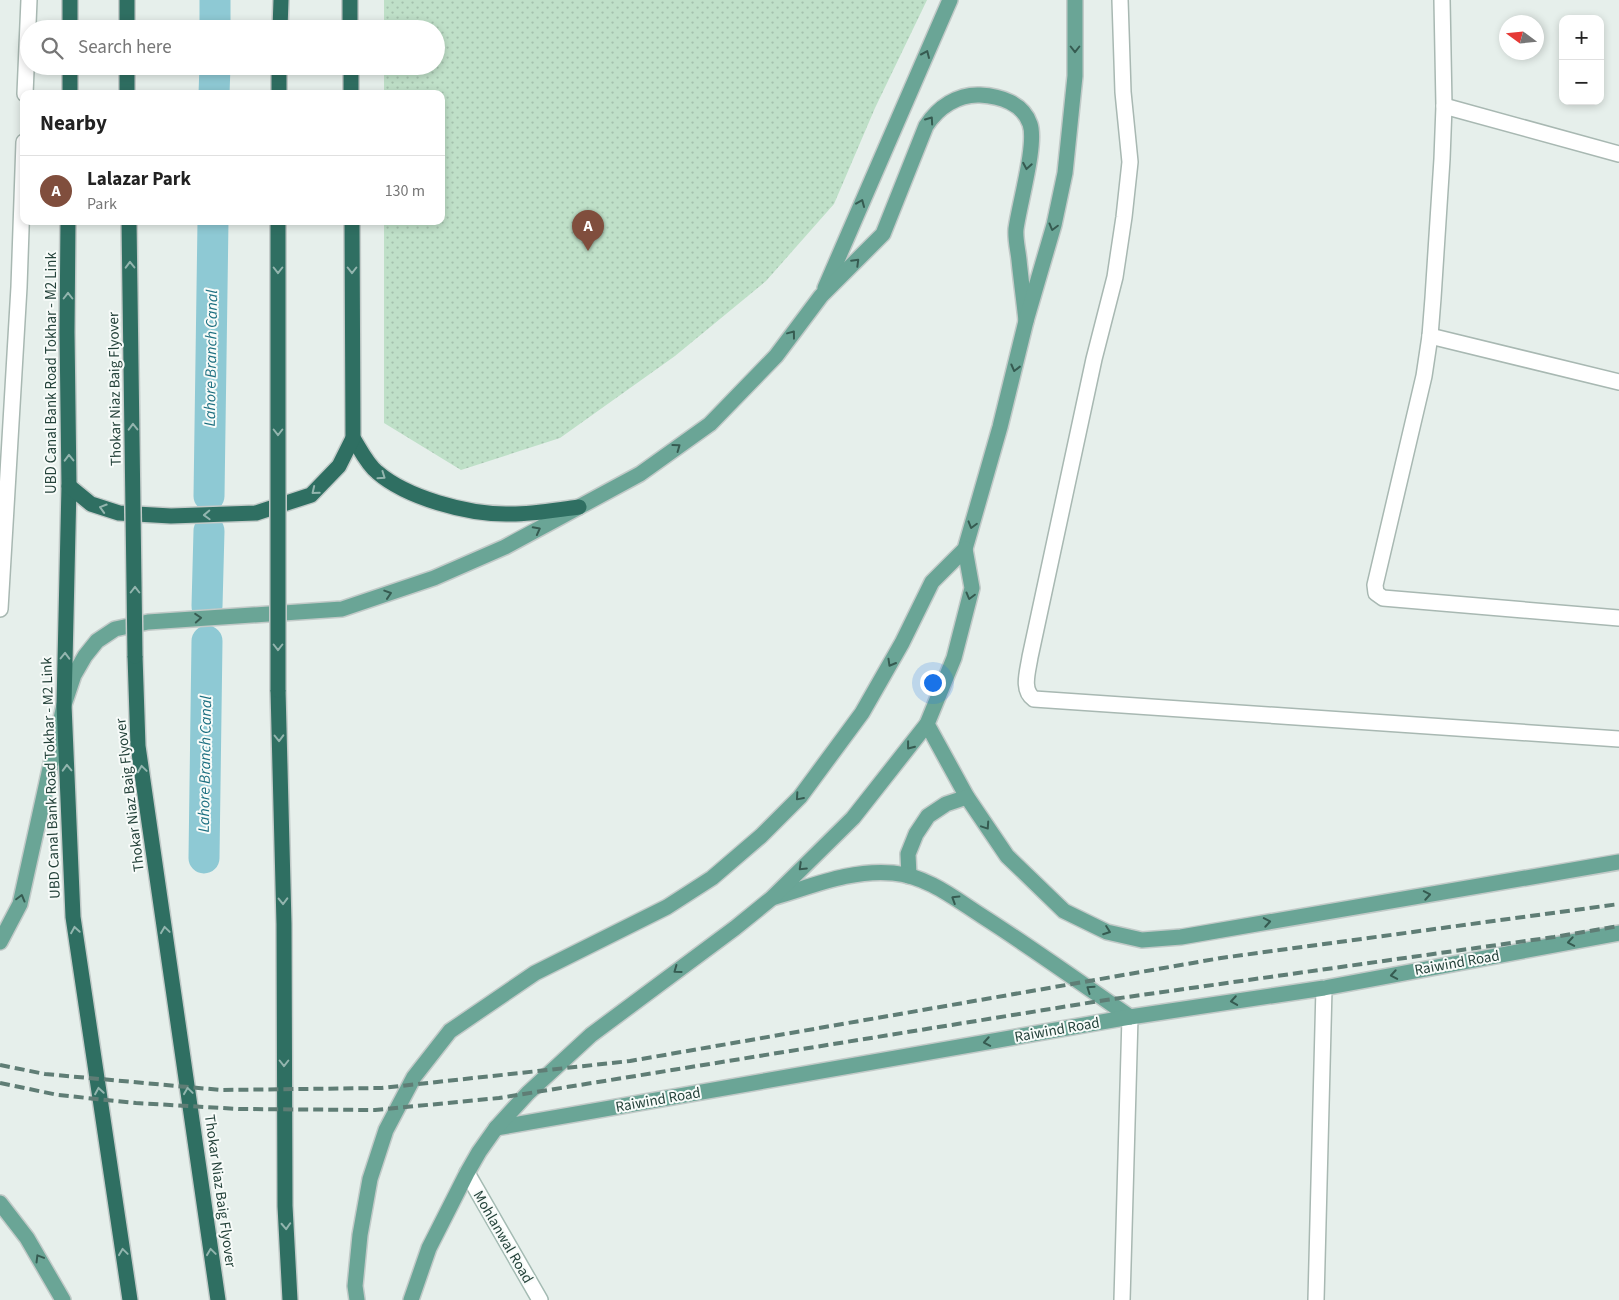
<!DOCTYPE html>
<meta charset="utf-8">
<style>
:root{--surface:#fff;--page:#f2f2f2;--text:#222;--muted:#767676;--line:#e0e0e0;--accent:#804e3d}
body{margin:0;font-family:"Source Sans 3",sans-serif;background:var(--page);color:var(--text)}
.controls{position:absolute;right:15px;top:15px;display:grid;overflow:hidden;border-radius:10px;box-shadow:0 2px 8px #0003}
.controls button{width:45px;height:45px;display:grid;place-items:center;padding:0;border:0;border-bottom:1px solid var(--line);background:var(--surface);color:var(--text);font:25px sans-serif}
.compass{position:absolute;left:1499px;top:15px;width:45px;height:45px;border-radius:50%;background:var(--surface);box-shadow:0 2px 8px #0003;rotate:285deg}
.you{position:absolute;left:932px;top:682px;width:18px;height:18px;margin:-12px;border:4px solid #fff;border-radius:50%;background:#1a73e8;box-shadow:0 0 0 8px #1a73e833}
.badge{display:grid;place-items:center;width:32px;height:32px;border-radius:50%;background:var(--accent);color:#fff;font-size:16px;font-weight:700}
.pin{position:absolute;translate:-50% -41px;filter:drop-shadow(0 1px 2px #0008)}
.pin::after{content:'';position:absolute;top:26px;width:18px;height:15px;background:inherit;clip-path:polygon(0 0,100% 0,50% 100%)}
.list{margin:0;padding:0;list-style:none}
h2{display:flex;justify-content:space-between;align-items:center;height:65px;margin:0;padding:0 20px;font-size:21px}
h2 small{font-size:16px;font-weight:400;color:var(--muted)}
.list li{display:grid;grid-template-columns:32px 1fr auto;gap:15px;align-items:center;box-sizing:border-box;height:70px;padding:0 20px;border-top:1px solid var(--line)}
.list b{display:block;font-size:19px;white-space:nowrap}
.list p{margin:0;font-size:16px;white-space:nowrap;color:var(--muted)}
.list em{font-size:16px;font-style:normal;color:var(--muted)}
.icon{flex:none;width:28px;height:28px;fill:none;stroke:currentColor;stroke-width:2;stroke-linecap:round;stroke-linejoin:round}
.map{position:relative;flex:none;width:1619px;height:1300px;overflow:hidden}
.search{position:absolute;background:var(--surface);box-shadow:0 2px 8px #0003;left:20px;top:20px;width:425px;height:55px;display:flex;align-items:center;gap:12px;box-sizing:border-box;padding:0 18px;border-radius:28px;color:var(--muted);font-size:19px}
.panel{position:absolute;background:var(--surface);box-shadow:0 2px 8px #0003;left:20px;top:90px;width:425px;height:135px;border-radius:10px}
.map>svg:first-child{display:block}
.park{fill:url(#park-dots)}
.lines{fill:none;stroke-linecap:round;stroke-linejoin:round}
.canal{stroke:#8ec9d4;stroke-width:31}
.street-casing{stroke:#a8b8b2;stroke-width:18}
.secondary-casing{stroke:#a4bbb3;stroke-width:18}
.primary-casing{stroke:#c2cac8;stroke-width:18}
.highway-casing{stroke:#c2cac8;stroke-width:18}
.street{stroke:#fff;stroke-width:15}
.secondary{stroke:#fff;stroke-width:15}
.primary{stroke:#6aa596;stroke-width:15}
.highway{stroke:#2f6f62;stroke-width:15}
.rail{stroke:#5f7d75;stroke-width:4;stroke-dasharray:10 5;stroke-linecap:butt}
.highway-bridge-casing{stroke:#c2cac8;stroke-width:18;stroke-linecap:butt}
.highway-bridge{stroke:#2f6f62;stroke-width:15}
.oneway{stroke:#365b51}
.oneway2{stroke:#93b5ae}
.labels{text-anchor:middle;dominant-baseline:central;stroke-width:4;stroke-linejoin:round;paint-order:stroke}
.street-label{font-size:15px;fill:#24423a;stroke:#f7fbf9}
.water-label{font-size:16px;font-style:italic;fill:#1c6f80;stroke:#f7fbf9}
</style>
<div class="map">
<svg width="1619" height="1300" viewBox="0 0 1619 1300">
<defs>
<pattern id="park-dots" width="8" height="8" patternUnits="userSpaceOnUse" patternTransform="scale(1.25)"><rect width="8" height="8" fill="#bfe0c8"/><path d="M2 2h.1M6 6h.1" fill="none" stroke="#a4c1ad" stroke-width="1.8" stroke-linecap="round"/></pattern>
</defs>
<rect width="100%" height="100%" fill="#e6efeb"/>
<path class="park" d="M384 0H927L875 108 834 204 766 281 675 356 560 438 461 470 384 423V221H441V94H384V66H436V29H384Z"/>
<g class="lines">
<g class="canal">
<path d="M215 29V0"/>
<path d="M214 94 215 66"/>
<path d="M209 496 213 221"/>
<path d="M207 606 209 531"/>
<path d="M204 858 207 641"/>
</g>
<defs>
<g id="street">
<path d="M1120 0 1123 92 1130 162 1124 217 1115 277 1094 359 1030 657C1028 671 1021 690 1034 699L1619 739"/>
<path d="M1442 0 1444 106 1442 159 1433 298 1430 336 1424 376 1375 585 1376 593 1383 598 1619 618"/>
<path d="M25 94 29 0"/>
<path d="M1444 106 1619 154"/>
<path d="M1430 336 1619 382"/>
<path d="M0 609 19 287 24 142"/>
<path d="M1122 1300 1130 1017"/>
<path d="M1316 1300 1324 988"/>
</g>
<path id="secondary" d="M467 1173 540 1300"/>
<g id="primary">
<path d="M825 288 950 0"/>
<path d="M927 724 967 797 1007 856 1064 911 1107 932 1142 940 1181 937 1619 862"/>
<path d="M909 876 908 854 916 834 928 816 946 804 967 797"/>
<path d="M775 897C813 886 852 869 893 873 927 876 954 898 982 916 1032 948 1081 983 1130 1017"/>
<path d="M0 942 20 904 64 705 74 675 85 656 97 641 115 629 148 622 342 609 434 578 505 547 640 474 710 424 776 356 821 296 883 234 926 126C938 107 958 94 980 95 1000 96 1023 103 1030 124 1037 144 1019 205 1016 229 1015 239 1018 250 1019 260 1021 280 1024 301 1026 321"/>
<path d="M496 1128 1130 1017 1324 988 1619 933"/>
<path d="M0 1203 27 1238 63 1300"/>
<path d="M357 1300 355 1286 360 1235 370 1179 386 1130 414 1077 450 1031 535 973 667 907 712 878 761 836 800 797 862 713 902 643 932 582 965 549 1000 427 1026 321 1054 225 1065 173 1075 76V0"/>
<path d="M411 1300 429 1248 467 1173 479 1152 496 1128 528 1093 591 1035 735 928 772 898 853 818 927 724 954 658 972 588 965 549"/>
</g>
<g id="highway">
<path d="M350 0V29"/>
<path d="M70 29V0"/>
<path d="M127 29V0"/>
<path d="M280 29 281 0"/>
<path d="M351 66V94"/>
<path d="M70 94V66"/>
<path d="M127 94V66"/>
<path d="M279 94V66"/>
<path d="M68 221 67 332 69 486 64 705 73 917 130 1300"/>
<path d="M353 438C360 449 367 464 377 472 407 498 467 514 506 514 530 515 555 510 579 507"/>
<path d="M69 486 91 504 119 513 171 516 256 513 311 495 339 466 353 438 352 221"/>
<path d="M135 656 138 746 218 1300"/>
<path d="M278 690 284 924 285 1206 290 1300"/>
</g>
</defs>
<use href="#street" class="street-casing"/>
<use href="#secondary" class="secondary-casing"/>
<use href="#primary" class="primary-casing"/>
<use href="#highway" class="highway-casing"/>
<use href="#street" class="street"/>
<use href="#secondary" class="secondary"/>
<use href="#primary" class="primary"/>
<use href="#highway" class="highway"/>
<g class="rail">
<path d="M0 1065 45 1074 221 1090 382 1088 630 1061 1221 958 1619 904"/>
<path d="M0 1083 58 1095 136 1103 239 1109 375 1110 499 1098 1106 1000 1554 937 1619 926"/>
</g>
<defs>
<g id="highway-bridge">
<path d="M129 221 135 656"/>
<path d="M278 690V221"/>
</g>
</defs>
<use href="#highway-bridge" class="highway-bridge-casing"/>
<use href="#highway-bridge" class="highway-bridge"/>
</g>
<defs><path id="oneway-chevron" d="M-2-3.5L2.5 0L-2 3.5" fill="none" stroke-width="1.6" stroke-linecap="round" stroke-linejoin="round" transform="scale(1.25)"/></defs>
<g class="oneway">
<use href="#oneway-chevron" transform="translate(1075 49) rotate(90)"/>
<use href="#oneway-chevron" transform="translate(926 54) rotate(-66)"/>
<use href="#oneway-chevron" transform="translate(930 120) rotate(-55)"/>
<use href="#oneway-chevron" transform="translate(1027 166) rotate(100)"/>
<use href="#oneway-chevron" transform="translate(861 203) rotate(-67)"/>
<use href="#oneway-chevron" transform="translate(1053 227) rotate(105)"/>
<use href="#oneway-chevron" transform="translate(856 262) rotate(-45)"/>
<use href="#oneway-chevron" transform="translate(792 334) rotate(-53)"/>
<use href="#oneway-chevron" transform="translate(1015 368) rotate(104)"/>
<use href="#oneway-chevron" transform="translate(677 447) rotate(-36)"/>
<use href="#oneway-chevron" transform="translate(972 525) rotate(106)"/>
<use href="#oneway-chevron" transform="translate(537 530) rotate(-28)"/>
<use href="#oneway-chevron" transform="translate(388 594) rotate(-18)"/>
<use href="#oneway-chevron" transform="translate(970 596) rotate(105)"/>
<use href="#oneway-chevron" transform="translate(198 618) rotate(-4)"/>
<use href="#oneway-chevron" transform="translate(891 663) rotate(120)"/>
<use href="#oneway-chevron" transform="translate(910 746) rotate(128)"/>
<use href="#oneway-chevron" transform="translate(799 797) rotate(131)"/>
<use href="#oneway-chevron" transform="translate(986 826) rotate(56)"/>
<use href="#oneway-chevron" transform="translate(802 867) rotate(136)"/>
<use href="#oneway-chevron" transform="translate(1427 895) rotate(-10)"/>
<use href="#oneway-chevron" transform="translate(21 898) rotate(-75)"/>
<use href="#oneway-chevron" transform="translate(955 899) rotate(-148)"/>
<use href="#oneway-chevron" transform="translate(1267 922) rotate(-10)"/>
<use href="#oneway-chevron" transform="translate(1107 931) rotate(20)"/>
<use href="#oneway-chevron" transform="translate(1571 942) rotate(170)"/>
<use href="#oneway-chevron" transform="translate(677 970) rotate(144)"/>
<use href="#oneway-chevron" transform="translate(1394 975) rotate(170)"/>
<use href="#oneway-chevron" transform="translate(1090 989) rotate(-145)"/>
<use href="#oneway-chevron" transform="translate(1234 1001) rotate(171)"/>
<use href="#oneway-chevron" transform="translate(987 1042) rotate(170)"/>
<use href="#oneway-chevron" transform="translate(39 1258) rotate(-121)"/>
</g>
<g class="oneway2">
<use href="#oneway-chevron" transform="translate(130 265) rotate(-91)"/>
<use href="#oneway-chevron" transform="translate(278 270) rotate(90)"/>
<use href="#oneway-chevron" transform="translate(352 270) rotate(90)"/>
<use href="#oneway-chevron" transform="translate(68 296) rotate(-90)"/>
<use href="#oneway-chevron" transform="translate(133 427) rotate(-91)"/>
<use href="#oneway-chevron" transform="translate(278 432) rotate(90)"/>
<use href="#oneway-chevron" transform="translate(69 458) rotate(-91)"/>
<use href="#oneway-chevron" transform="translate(382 476) rotate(35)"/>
<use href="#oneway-chevron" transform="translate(315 491) rotate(141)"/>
<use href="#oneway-chevron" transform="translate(103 508) rotate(-163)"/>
<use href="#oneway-chevron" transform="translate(207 515) rotate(178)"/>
<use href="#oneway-chevron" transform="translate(135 590) rotate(-90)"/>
<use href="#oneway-chevron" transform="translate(278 647) rotate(90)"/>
<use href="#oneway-chevron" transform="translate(65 656) rotate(-89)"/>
<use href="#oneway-chevron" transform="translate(279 738) rotate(89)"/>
<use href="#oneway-chevron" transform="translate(67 768) rotate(-92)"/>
<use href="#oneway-chevron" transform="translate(142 769) rotate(-98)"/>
<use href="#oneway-chevron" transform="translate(283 901) rotate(89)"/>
<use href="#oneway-chevron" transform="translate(75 930) rotate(-99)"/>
<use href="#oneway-chevron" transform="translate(165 930) rotate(-98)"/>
<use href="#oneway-chevron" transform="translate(284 1063) rotate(90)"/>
<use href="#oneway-chevron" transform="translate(99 1091) rotate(-99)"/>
<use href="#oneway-chevron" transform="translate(188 1091) rotate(-98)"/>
<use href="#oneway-chevron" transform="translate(286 1226) rotate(87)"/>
<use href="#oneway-chevron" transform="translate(123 1252) rotate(-98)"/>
<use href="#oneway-chevron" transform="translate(211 1252) rotate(-98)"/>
</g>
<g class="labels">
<g class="street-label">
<text transform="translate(51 373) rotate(-90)">UBD Canal Bank Road Tokhar - M2 Link</text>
<text transform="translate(115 389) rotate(-91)">Thokar Niaz Baig Flyover</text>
<text transform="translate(51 778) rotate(-92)">UBD Canal Bank Road Tokhar - M2 Link</text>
<text transform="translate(130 795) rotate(-97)">Thokar Niaz Baig Flyover</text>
<text transform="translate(1457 963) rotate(-10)">Raiwind Road</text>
<text transform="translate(1057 1030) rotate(-10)">Raiwind Road</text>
<text transform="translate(658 1100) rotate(-10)">Raiwind Road</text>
<text transform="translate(220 1191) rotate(82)">Thokar Niaz Baig Flyover</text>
<text transform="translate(503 1237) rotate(60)">Mohlanwal Road</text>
</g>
<g class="water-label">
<text transform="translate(211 358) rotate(-89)">Lahore Branch Canal</text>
<text transform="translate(205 764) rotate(-89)">Lahore Branch Canal</text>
</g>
</g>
</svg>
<div class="controls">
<button>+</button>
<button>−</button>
</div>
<svg class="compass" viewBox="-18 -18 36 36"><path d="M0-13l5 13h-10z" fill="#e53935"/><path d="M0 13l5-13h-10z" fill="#767676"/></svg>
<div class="you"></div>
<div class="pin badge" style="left:588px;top:251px">A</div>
<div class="search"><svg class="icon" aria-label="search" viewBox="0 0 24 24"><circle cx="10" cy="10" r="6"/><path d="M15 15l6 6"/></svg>Search here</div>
<section class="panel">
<h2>Nearby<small></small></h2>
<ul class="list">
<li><span class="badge">A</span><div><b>Lalazar Park</b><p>Park</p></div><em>130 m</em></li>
</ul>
</section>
</div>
